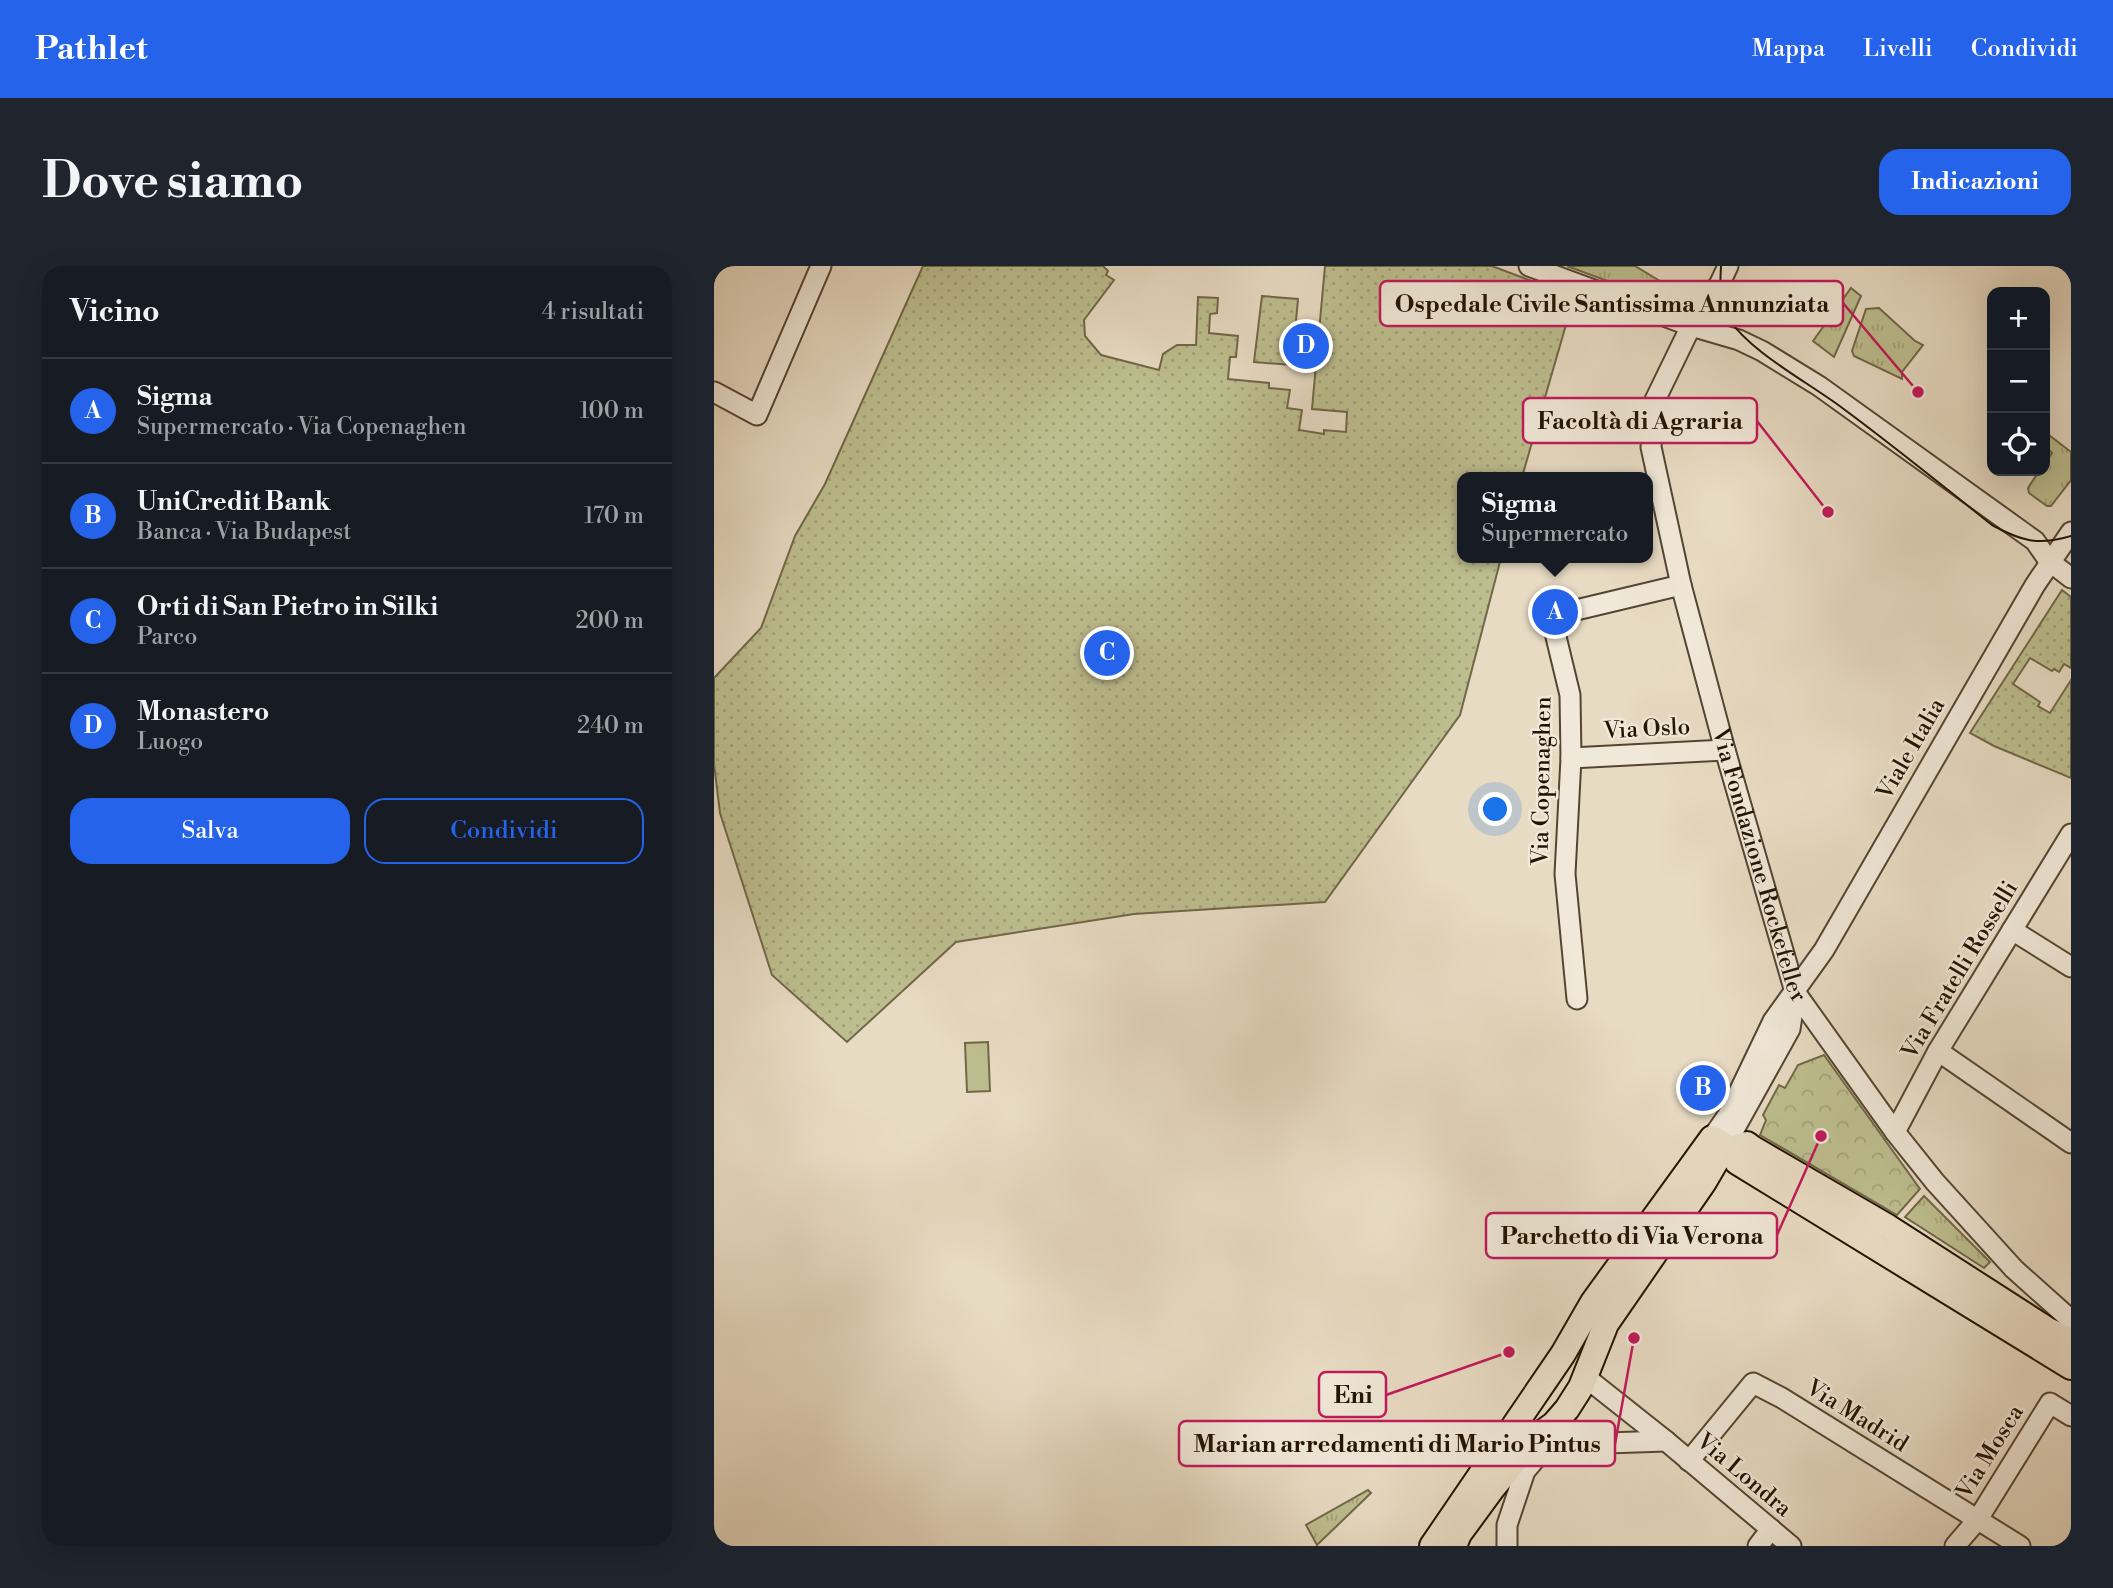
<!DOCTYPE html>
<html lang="it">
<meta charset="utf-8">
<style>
:root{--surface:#171b24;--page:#20242c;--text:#f1f3f6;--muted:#9ea1a6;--line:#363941;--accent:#2563eb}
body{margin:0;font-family:"Libre Bodoni",serif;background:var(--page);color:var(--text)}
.controls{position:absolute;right:21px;top:21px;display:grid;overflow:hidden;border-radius:14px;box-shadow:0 7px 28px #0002}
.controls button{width:63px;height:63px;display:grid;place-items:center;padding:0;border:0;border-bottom:2px solid var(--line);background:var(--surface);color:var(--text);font:35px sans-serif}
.you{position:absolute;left:782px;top:544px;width:24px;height:24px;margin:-18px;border:5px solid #fff;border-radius:50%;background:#1a73e8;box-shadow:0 0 0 10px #1a73e833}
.badge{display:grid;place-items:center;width:46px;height:46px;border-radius:50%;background:var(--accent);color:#fff;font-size:23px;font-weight:700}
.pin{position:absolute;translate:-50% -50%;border:4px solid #fff;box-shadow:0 2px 7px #0006}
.popup{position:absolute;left:743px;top:206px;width:196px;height:91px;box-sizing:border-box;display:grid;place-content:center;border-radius:14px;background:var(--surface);filter:drop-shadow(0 2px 5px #0005);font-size:23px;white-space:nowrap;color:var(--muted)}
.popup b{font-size:26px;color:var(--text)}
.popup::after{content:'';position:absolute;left:50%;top:100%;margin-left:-14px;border:14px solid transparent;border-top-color:var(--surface)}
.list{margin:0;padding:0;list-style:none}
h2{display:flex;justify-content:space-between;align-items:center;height:91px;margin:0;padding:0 28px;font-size:30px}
h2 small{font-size:23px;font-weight:400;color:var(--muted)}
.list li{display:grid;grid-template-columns:46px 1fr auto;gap:21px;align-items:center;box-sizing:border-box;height:105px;padding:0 28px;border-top:2px solid var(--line)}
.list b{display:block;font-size:26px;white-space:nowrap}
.list p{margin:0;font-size:23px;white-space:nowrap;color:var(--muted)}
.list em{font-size:23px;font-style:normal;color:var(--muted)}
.actions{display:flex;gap:14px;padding:21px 28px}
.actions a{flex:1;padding:16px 0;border:2px solid var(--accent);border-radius:21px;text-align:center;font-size:24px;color:var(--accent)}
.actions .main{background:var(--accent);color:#fff}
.icon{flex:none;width:38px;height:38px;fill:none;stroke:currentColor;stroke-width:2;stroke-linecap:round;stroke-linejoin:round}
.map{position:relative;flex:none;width:1357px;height:1280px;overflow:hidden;border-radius:21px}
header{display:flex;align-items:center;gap:42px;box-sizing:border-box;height:98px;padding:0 35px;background:var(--accent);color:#fff}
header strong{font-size:33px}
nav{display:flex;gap:38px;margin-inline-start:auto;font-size:24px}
.intro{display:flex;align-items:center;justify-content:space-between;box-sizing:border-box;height:168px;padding:0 42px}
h1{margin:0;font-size:49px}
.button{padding:18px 32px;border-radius:21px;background:var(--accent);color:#fff;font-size:24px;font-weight:700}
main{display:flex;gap:42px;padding:0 42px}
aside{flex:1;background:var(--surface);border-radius:21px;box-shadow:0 7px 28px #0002}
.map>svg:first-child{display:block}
.grass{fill:url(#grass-tufts);stroke:#706848;stroke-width:2}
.park{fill:url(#park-crowns);stroke:#706848;stroke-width:2}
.garden{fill:url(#garden-dots);stroke:#706848;stroke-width:2}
.pitch{fill:#bdbe8f;stroke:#706848;stroke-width:2}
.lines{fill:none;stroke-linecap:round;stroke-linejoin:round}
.minor-casing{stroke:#544531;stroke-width:23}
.major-casing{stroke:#221300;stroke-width:28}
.minor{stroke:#f0e8d8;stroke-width:19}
.major{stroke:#e8dbc3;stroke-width:24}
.tram{stroke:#221300;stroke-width:2}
.labels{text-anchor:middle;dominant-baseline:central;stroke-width:5;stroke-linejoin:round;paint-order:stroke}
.street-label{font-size:23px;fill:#221300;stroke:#f0e8d8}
.leader{fill:none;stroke:#c2185b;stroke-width:2.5}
.callout-dot{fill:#c2185b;stroke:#f0e8d8;stroke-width:2.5}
.callout{fill:#f0e8d8;stroke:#c2185b;stroke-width:2.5}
.callout-label{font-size:24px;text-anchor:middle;font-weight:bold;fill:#221300}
</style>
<header>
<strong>Pathlet</strong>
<nav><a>Mappa</a><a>Livelli</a><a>Condividi</a></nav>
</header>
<div class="intro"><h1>Dove siamo</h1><a class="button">Indicazioni</a></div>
<main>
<aside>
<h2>Vicino<small>4 risultati</small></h2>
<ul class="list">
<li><span class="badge">A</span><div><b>Sigma</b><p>Supermercato · Via Copenaghen</p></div><em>100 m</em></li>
<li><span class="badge">B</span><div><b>UniCredit Bank</b><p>Banca · Via Budapest</p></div><em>170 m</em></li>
<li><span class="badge">C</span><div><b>Orti di San Pietro in Silki</b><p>Parco</p></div><em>200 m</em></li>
<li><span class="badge">D</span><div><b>Monastero</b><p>Luogo</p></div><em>240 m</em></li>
</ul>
<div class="actions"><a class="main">Salva</a><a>Condividi</a></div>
</aside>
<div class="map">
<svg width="1357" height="1280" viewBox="0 0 1357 1280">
<defs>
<pattern id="grass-tufts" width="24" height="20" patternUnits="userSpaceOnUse" patternTransform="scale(1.75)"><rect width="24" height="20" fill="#bdbe8f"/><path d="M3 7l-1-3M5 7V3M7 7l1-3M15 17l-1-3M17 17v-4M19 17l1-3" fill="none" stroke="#a2a27a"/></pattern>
<pattern id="park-crowns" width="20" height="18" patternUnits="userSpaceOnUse" patternTransform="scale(1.75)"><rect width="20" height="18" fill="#bdbe8f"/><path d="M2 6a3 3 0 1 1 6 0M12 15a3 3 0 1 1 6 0" fill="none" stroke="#a2a27a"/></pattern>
<pattern id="garden-dots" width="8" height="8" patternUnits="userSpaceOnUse" patternTransform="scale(1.75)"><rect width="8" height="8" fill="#bdbe8f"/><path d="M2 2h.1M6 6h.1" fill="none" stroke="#a2a27a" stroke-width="1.8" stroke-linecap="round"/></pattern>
</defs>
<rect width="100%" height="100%" fill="#e8dbc3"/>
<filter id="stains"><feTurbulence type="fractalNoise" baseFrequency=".00286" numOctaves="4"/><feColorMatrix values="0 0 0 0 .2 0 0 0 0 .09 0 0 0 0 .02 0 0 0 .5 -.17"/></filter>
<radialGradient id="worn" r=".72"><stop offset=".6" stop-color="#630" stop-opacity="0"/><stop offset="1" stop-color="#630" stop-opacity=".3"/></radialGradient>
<g class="grass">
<path d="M853 0H921L969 29 961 40Z"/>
<path d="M1137 22 1147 30 1120 91 1099 75Z"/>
<path d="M1165 42 1201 75 1209 79 1188 106V113L1140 90 1138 85 1152 43Z"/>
<path d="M1331 166 1357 186V214L1337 240H1333L1315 227 1314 222 1325 205H1331V197L1338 187 1331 180Z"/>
<path d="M1210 930 1276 996 1270 1002 1191 951Z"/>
<path d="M654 1224 657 1227 603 1279 592 1259Z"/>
</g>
<path class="park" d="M1110 789 1206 923 1183 949 1046 869 1052 854 1049 849 1065 819 1071 822 1084 799Z"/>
<g class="garden">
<path d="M209 0H389L394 5 392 9 400 14 370 54 371 70 387 89 445 104 449 88 463 79H482L484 31 504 32 503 47 496 48 495 67 524 70 522 91H516L514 113 555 117V122L576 124 573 142 588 144 585 164 610 168V164L632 166 633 146 598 143 611 0H778L860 31 808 211H748V292H787L746 449 611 636 420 648 242 676 133 776 58 709 6 547 0 498V412L47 362 81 270 111 218Z"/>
<path d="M548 30 584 33 578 99 540 96Z"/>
<path d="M1348 324 1357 331V402L1350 398 1345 406 1340 403 1338 405 1316 392 1299 418 1326 436 1324 440 1336 447 1357 414V512L1280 480 1256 467Z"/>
</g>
<path class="pitch" d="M274 776 276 825 253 826 251 777Z"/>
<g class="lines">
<defs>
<g id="minor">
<path d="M815 0 977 60 1025 74 1048 85 1105 120 1321 275 1335 295 1357 312"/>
<path id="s1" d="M1014 0 1006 17 977 60 941 134 937 181 967 319 1011 484 1081 726 1181 866 1221 916 1300 1003 1357 1054"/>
<path d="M0 126 43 149 107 0"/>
<path d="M857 492 1011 484"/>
<path d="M1298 664 1357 701"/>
<path d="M863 733 851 608 857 492 856 429 837 350 967 319"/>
<path d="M1224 785 1357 877"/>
<path d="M1181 866 1224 785 1357 568"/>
<path d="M998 872 1014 849 1059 755 1110 684 1321 319 1357 266"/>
<path d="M1011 880 1076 763 1081 730"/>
<path d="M870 1110 952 1175 1077 1280"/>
<path d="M975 1195 1039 1117 1068 1132 1306 1280"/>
<path d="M793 1280V1259L811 1205 833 1179 952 1175"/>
<path d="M1044 1280 1057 1263"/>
<path d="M1241 1280 1264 1253 1336 1137 1357 1150"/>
</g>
<g id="major">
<path d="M1016 883 1033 878 1038 882 1174 961 1334 1064 1357 1075"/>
<path d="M718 1280 849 1088 879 1036 998 872 1016 883 1023 896 1357 1101"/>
<path d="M740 1280 745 1268 778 1223 818 1174 840 1158 853 1143 867 1121 892 1058 990 916 1011 880"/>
</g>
</defs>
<use href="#minor" class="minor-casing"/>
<use href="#major" class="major-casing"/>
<use href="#minor" class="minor"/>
<use href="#major" class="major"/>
<path class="tram" d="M1007 0C1006 16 1005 38 1014 52 1038 88 1096 117 1131 144 1181 181 1229 220 1278 259 1307 275 1324 280 1357 270"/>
</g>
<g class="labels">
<g class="street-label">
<text transform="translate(933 463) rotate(-3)">Via Oslo</text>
<text transform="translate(1197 483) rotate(-60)">Viale Italia</text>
<text transform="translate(828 515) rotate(-89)">Via Copenaghen</text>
<text stroke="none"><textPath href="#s1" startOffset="632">Via Fondazione Rockefeller</textPath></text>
<text transform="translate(1246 704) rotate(-59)">Via Fratelli Rosselli</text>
<text transform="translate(1143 1150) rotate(32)">Via Madrid</text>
<text transform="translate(1276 1186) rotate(-58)">Via Mosca</text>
<text transform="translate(1030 1209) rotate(40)">Via Londra</text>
</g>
</g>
<path class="leader" d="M1204 126L1129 37M1114 246L1043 155M1107 870L1063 969M795 1086L672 1129M920 1072L901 1178"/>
<g class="callout-dot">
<circle cx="1204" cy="126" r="7"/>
<circle cx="1114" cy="246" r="7"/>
<circle cx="1107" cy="870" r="7"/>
<circle cx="795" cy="1086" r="7"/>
<circle cx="920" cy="1072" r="7"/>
</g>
<g class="callout">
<rect x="666" y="15" width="463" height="45" rx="7"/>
<rect x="809" y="132" width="234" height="45" rx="7"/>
<rect x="772" y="947" width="291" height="45" rx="7"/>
<rect x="605" y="1106" width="67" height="45" rx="7"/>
<rect x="465" y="1155" width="436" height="45" rx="7"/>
</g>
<g class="callout-label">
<text x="898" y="46">Ospedale Civile Santissima Annunziata</text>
<text x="926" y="163">Facoltà di Agraria</text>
<text x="918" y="978">Parchetto di Via Verona</text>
<text x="639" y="1137">Eni</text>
<text x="683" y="1186">Marian arredamenti di Mario Pintus</text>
</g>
<rect width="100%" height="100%" filter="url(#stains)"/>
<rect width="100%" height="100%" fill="url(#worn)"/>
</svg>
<div class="controls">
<button>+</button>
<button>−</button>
<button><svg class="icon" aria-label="locate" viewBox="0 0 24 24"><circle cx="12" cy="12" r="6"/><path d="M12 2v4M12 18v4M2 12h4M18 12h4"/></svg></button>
</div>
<div class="you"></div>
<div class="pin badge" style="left:841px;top:346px">A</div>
<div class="popup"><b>Sigma</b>Supermercato</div>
<div class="pin badge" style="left:989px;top:822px">B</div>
<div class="pin badge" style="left:393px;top:387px">C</div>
<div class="pin badge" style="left:592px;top:80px">D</div>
</div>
</main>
